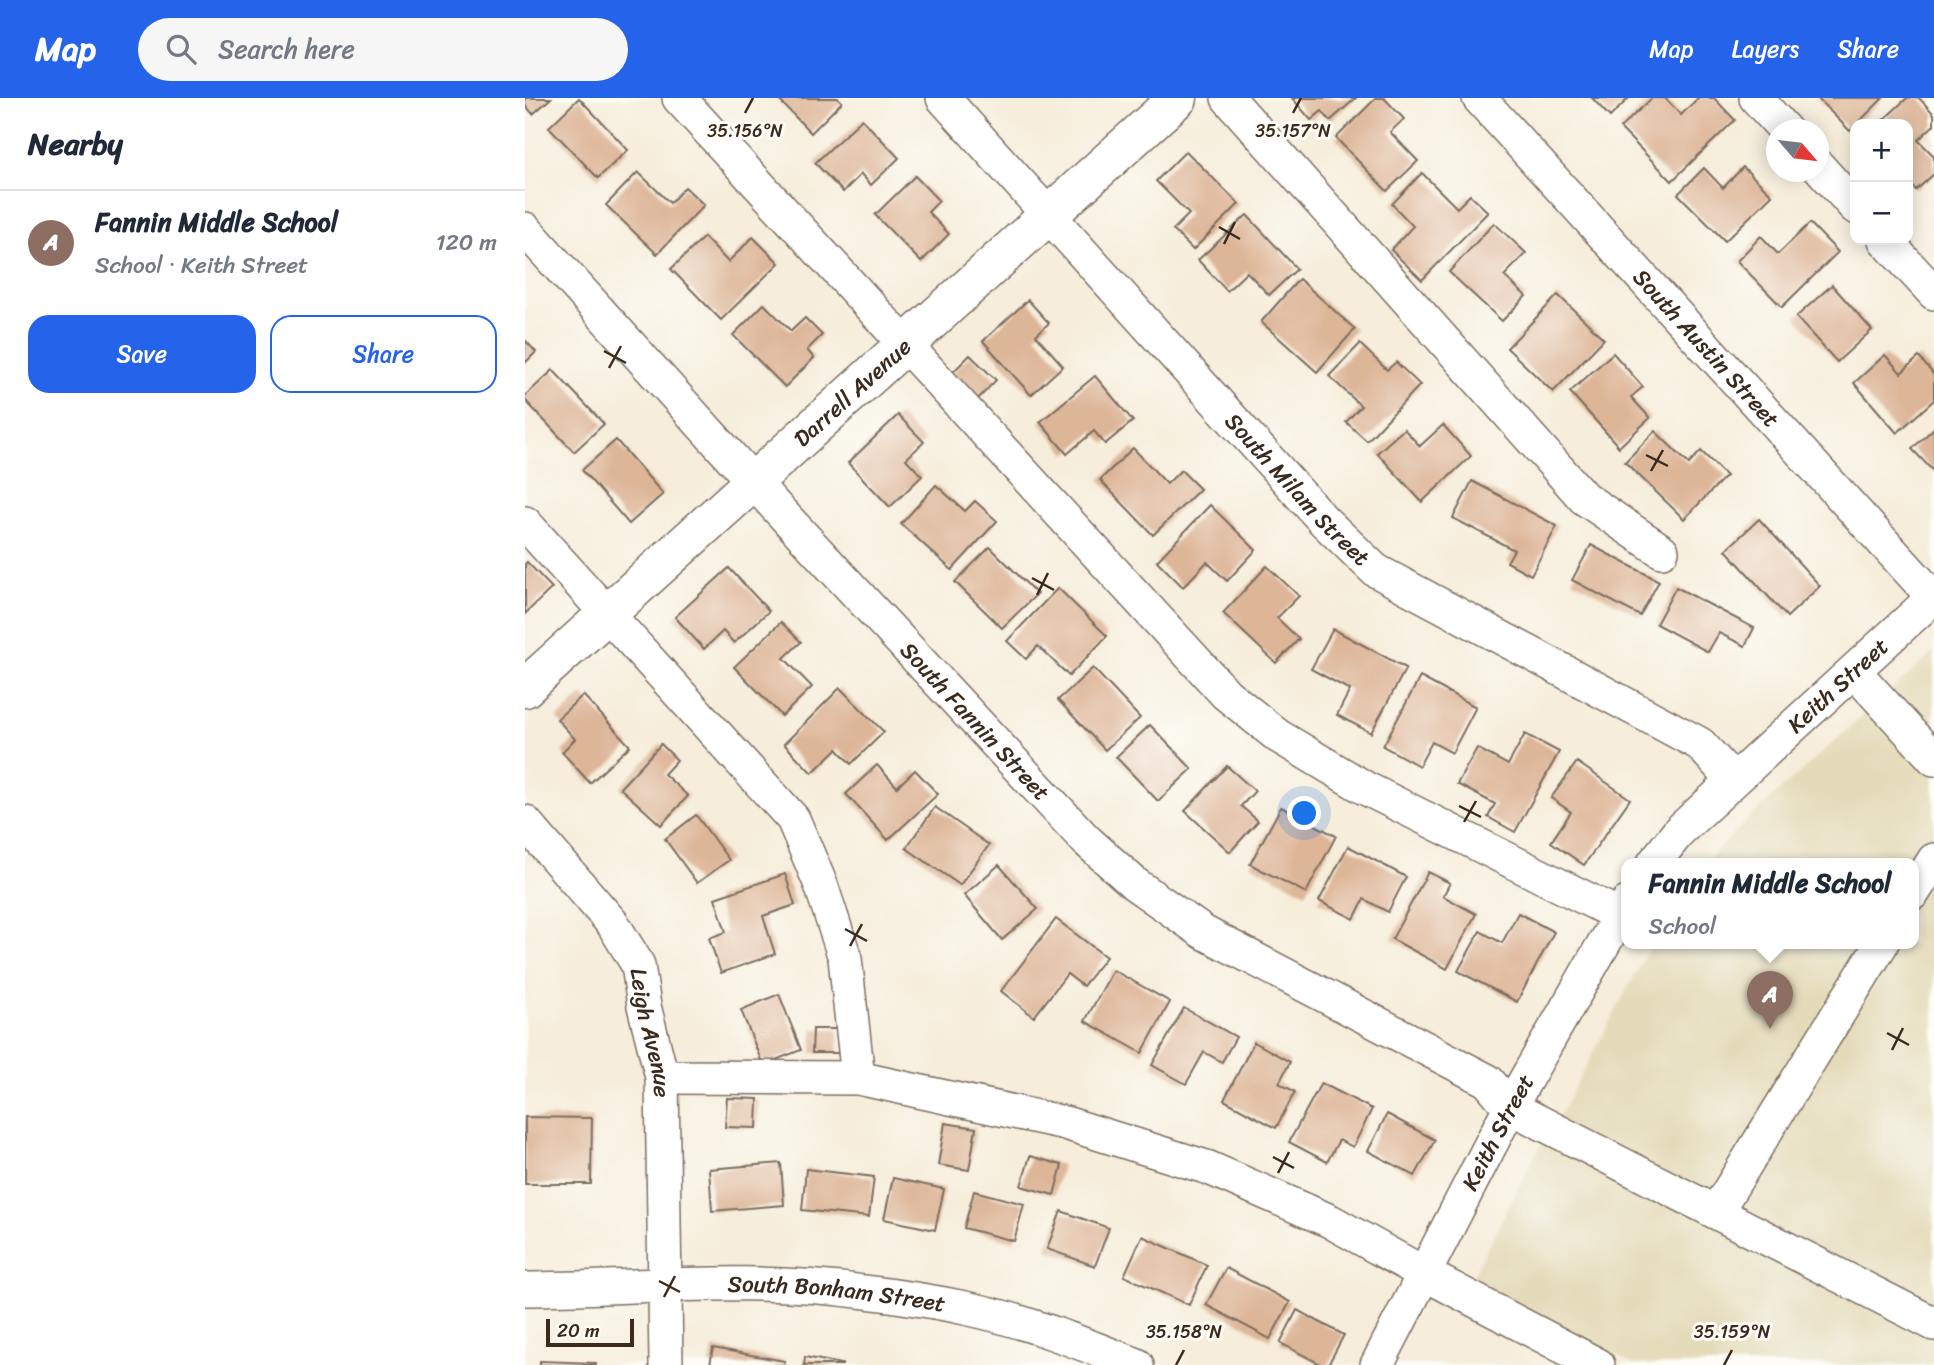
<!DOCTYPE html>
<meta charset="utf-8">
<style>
:root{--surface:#fff;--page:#f6f6f7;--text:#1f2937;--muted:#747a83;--line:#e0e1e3;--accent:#2563eb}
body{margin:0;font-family:Sriracha,sans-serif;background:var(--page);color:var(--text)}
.controls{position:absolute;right:21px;top:21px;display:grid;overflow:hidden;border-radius:14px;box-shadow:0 4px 18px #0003}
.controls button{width:63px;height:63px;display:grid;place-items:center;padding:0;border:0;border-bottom:2px solid var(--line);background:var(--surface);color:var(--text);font:35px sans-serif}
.compass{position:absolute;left:1241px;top:21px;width:63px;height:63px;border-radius:50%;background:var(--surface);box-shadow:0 4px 18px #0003;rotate:118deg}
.scale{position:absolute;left:21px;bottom:18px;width:88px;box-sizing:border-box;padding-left:7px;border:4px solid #3b2a1e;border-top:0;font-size:19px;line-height:24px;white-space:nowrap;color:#3b2a1e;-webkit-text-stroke:5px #fdfcf7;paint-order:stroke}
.you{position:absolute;left:780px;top:716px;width:24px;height:24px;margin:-18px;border:5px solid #fff;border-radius:50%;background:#1a73e8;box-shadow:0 0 0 10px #1a73e833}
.badge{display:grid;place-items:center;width:46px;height:46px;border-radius:50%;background:var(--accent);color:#fff;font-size:23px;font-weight:700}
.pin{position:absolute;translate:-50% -58px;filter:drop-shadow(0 2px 4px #0008)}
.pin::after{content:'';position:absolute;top:37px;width:24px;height:21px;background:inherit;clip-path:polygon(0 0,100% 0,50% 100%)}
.popup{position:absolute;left:1096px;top:760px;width:298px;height:91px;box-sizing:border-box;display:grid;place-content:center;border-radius:14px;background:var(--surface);filter:drop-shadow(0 2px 5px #0005);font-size:23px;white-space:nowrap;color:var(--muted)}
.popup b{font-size:26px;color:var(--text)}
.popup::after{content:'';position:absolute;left:50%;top:100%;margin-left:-14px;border:14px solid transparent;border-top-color:var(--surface)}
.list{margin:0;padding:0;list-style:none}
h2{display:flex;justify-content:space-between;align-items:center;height:91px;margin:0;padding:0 28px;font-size:30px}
h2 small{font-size:23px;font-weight:400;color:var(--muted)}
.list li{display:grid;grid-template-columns:46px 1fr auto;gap:21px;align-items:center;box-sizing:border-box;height:105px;padding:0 28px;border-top:2px solid var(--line)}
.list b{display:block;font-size:26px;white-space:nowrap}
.list p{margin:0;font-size:23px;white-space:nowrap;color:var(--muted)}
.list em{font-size:23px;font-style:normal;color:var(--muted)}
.actions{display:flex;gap:14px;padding:21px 28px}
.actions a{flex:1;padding:16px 0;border:2px solid var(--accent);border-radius:21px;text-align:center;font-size:24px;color:var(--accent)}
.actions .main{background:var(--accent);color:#fff}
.icon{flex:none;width:38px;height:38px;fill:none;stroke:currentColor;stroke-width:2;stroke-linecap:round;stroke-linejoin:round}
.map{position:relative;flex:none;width:1409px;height:1267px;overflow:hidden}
header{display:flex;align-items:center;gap:42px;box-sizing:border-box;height:98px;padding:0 35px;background:var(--accent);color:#fff}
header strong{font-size:33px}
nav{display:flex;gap:38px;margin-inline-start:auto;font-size:24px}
.search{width:490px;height:63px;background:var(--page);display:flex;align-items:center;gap:18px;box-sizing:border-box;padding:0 24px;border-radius:38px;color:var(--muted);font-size:26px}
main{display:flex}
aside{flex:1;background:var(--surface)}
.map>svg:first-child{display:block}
.built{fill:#e4dbba}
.building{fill:#ddb597}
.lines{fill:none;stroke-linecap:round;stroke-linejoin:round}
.minor-casing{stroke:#7c6e60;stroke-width:36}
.major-casing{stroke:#7c6e60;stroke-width:41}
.minor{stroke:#fff;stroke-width:33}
.major{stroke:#fff;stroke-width:38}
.ticks{fill:none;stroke:#3b2a1e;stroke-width:2.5}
.labels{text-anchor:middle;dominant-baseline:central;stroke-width:6;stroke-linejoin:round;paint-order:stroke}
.street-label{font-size:23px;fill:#3b2a1e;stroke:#fdfcf7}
.ticks-label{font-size:18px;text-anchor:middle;fill:#3b2a1e;stroke:#fdfcf7;stroke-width:6;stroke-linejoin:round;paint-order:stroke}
</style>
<header>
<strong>Map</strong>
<div class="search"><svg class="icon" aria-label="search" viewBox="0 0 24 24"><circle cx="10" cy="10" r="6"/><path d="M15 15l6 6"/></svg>Search here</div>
<nav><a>Map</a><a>Layers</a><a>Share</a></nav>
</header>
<main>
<aside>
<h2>Nearby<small></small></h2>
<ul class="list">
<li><span class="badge" style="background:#8d6e63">A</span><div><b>Fannin Middle School</b><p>School · Keith Street</p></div><em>120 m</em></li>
</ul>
<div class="actions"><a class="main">Save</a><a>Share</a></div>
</aside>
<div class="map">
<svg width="1409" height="1267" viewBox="0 0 1409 1267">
<rect width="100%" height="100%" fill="#fdfcf7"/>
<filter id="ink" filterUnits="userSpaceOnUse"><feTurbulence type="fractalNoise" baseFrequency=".0143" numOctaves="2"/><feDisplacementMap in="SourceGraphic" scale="14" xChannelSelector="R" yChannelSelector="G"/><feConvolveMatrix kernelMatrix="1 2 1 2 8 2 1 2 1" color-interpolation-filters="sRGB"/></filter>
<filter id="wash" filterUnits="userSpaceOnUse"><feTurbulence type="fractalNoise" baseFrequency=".00686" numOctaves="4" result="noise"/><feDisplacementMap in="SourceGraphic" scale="28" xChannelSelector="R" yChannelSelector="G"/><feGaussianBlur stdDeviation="1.57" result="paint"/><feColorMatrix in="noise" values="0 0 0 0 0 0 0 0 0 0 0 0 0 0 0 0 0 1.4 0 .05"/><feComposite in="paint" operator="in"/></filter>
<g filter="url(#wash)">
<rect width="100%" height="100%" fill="#f6edda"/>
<path class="built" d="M1409 554V1267H1109L946 1181 1013 1052 1042 1004 1127 845H1388V765H1179L1231 714Z"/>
<g id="blocks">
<g class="building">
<path d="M0 0H26L8 16 0 7Z"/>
<path d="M54 0 103 52 73 80 24 29Z"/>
<path d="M252 0H313L317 4 286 35Z"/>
<path d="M767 0H831L805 23 797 13 786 22Z"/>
<path d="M851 0H859L879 21 865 34 893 63 862 93 811 40Z"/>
<path d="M1067 0H1104L1085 19Z"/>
<path d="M1127 0H1140L1156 17 1173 0H1189L1210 22 1147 83 1095 30Z"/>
<path d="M1292 0H1358L1325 33Z"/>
<path d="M1382 0H1394L1409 16V27L1393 42 1409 58V76L1391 92 1383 83V26H1354Z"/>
<path d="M337 21 374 60 346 87 336 76 318 94 290 65Z"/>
<path d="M661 53 714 106 668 152 648 132 664 116 631 83Z"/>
<path d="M1218 69 1247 97 1200 143 1153 96 1179 70 1198 90Z"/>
<path d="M113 74 145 105 160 89 179 107 132 156 81 107Z"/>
<path d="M897 75 932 110 945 97 963 114 897 182 866 152 888 128 867 106Z"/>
<path d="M390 78 414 103 403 114 424 136 396 164 350 117Z"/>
<path d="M722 117 772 171 744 197 722 174 702 193 673 162Z"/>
<path d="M969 125 1001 155 979 178 1001 198 977 223 924 174Z"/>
<path d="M1285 125 1313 154 1257 209 1212 163 1236 138 1253 156Z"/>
<path d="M179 139 203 164 228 139 254 165 196 222 146 171Z"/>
<path d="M774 181 830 231 792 274 736 224Z"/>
<path d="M1307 187 1347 232 1312 264 1271 219Z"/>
<path d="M1033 197 1079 241 1028 294 982 250Z"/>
<path d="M503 202 524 225 511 237 538 268 506 297 458 243Z"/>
<path d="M239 206 266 233 280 220 297 237 282 252 289 260 260 289 208 237Z"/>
<path d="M0 242 11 254 0 265Z"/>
<path d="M835 246 862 272 871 264 895 287 842 343 821 324 836 308 804 278Z"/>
<path d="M1088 255 1118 289 1106 299 1125 320 1094 349 1045 294Z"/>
<path d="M445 257 471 282 453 301 427 275Z"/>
<path d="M1360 257 1376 275 1394 259 1409 277V302L1372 335 1329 285Z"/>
<path d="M28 272 79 326 49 354 0 302V298Z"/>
<path d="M570 278 608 323 580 346 569 333 542 356 515 324Z"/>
<path d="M373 317 399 344 381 361 397 378 365 409 323 365Z"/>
<path d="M918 327 946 358 897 404 852 355 879 331 895 348Z"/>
<path d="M1409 330V374L1387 351Z"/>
<path d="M1130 333 1164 366 1176 353 1201 378 1159 421 1100 364Z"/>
<path d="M91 342 138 396 104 426 57 372Z"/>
<path d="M608 350 642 386 656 372 675 391 628 437 575 382Z"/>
<path d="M947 383 1032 428 1006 477 982 464 989 452 928 420Z"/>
<path d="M411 387 440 413 450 403 472 423 427 472 376 426Z"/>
<path d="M685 407 731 452 702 483 682 464 658 489 632 463Z"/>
<path d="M1234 421 1295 488 1262 519 1201 452Z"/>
<path d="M1066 447 1134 483 1115 518 1047 482Z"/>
<path d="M465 449 512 496 477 530 430 484Z"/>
<path d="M2 464 27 490 0 516V466Z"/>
<path d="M742 468 774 498 752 520 774 541 751 565 698 515Z"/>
<path d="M204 470 244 513 209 545 198 533 179 551 150 519Z"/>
<path d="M1151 489 1229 530 1220 548 1194 535 1183 554 1131 526Z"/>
<path d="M533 490 582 538 544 578 513 548 501 561 482 543Z"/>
<path d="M256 524 276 544 259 560 287 589 257 618 209 569Z"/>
<path d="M808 531 881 570 846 635 812 617 825 592 786 571Z"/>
<path d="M568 570 615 620 580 652 533 602Z"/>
<path d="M895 579 951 609 927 655 907 644 894 668 858 648Z"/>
<path d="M315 590 359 634 326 666 312 651 287 675 259 646Z"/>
<path d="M58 597 105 648 65 685 37 654 50 641 32 621Z"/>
<path d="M625 627 667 671 633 703 591 659Z"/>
<path d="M1000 636 1034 654 990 734 963 719 970 706 932 686 952 650 983 667Z"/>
<path d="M136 646 152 662 139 676 163 698 136 727 95 690Z"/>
<path d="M1052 664 1105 701 1059 767 1026 744 1046 714 1026 700Z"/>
<path d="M352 667 372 689 390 672 413 696 363 742 321 696Z"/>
<path d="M702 668 730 693 716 708 733 723 705 754 660 713Z"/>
<path d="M410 709 464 747 435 787 381 750Z"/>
<path d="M756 709 811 738 781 795 725 766Z"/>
<path d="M171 717 204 762 172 785 140 741Z"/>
<path d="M823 748 881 779 863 814 839 801 829 821 794 803Z"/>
<path d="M474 767 513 811 477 842 439 797Z"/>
<path d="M903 774 925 785 918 798 951 816 922 871 867 841Z"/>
<path d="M260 776 270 807 238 818 250 856 196 875 184 840 201 834 190 800Z"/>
<path d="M993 815 1029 834 992 904 933 873 955 833 977 845Z"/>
<path d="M531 821 581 859 558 888 542 876 509 919 476 893Z"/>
<path d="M588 872 645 904 617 955 560 923Z"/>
<path d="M254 896 276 952 238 967 216 912Z"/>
<path d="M659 910 711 939 697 964 679 954 661 986 627 967Z"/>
<path d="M288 931H313V955H287Z"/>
<path d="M729 944 765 964 754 985 770 994 751 1030 699 1002Z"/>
<path d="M796 985 847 1011 828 1049 814 1042 802 1064 764 1044Z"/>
<path d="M202 1000 233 1001 232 1030 200 1029Z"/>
<path d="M862 1016 910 1042 890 1078 843 1053Z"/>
<path d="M0 1019 67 1020 66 1086H0Z"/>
<path d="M420 1025 451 1030 444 1072 413 1067Z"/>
<path d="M505 1058 537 1067 529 1097 496 1088Z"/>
<path d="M256 1065 259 1107 187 1113 184 1071Z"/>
<path d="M281 1071 349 1079 344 1119 277 1112Z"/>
<path d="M368 1080 419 1091 410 1132 359 1121Z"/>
<path d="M449 1093 499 1106 489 1143 439 1130Z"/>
<path d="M536 1113 584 1130 570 1168 522 1151Z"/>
<path d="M617 1138 682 1167 664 1207 599 1178Z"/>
<path d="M701 1170 765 1204 745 1241 681 1207Z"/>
<path d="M772 1212 819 1237 803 1267H797L755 1245Z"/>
<path d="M188 1250 260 1263 259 1267H185Z"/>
<path d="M280 1259 317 1266V1267H279Z"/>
<path d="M15 1263 71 1265V1267H15Z"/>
</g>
</g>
</g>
<g filter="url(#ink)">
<use href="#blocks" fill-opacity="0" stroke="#7c6e60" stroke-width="2"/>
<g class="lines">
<defs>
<g id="minor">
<path d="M154 0 701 596 753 638 840 690 1094 817"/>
<path id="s1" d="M418 0 799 423 850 472 1175 646 1208 682"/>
<path d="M703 0 1059 400 1137 453"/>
<path id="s2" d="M954 0 1409 500"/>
<path d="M1231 0 1260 32"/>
<path d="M1294 69 1330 109"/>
<path id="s3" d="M0 131 252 410 561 742 610 786 678 834 963 983 985 1009 1409 1226"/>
<path d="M1360 142 1409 195"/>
<path d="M0 425 268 721 296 787 320 860 333 980"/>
<path d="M1329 573 1409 661"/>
<path id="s4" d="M0 724 88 826 113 867 119 908 137 979 141 1267"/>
<path id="s5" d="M1129 765 1155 732 1409 499"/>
<path d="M1388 795 1409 762"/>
<path d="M137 979 333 980 540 1025 684 1070 805 1123 898 1175 1073 1267"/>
<path d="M1191 1114 1357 845"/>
<path id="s6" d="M0 1191C113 1190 228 1178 340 1194 373 1198 407 1203 440 1210 499 1222 556 1245 612 1267"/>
<path id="s7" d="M852 1267 985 1009 1102 805"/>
</g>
<g id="major">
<path id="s8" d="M0 590 653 0"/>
</g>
</defs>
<use href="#minor" class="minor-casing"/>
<use href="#major" class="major-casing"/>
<use href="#minor" class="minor"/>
<use href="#major" class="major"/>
</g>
</g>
<path class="ticks" d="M220 15 228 0M768 15 776 0M694 129 715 141M699 146 710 124M79 253 101 265M84 270 96 248M1121 357 1143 368M1126 373 1138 352M507 480 529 492M512 497 523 475M934 708 956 719M939 724 951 703M320 831 342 843M325 848 337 826M1362 935 1384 947M1367 952 1378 930M748 1059 769 1070M753 1075 764 1054M134 1183 155 1194M139 1199 150 1178M651 1267 659 1252M1199 1267 1207 1252"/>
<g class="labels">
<g class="street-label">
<text stroke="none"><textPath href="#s2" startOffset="338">South Austin Street</textPath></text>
<text stroke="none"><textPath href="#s8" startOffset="441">Darrell Avenue</textPath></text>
<text stroke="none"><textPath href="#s1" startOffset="528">South Milam Street</textPath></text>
<text stroke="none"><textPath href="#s5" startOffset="256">Keith Street</textPath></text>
<text stroke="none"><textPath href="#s3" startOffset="667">South Fannin Street</textPath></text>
<text stroke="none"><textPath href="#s4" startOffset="252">Leigh Avenue</textPath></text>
<text stroke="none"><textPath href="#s7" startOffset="262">Keith Street</textPath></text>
<text stroke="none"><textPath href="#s6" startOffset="312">South Bonham Street</textPath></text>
</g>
</g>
<g class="ticks-label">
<text x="220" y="39">35.156°N</text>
<text x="768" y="39">35.157°N</text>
<text x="659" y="1240">35.158°N</text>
<text x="1207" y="1240">35.159°N</text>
</g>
</svg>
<div class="controls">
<button>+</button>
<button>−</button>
</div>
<svg class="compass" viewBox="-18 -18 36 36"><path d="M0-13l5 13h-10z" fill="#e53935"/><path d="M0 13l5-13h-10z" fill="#747a83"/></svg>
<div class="scale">20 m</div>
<div class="you"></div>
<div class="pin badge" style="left:1245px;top:931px;background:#8d6e63">A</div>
<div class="popup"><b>Fannin Middle School</b>School</div>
</div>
</main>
